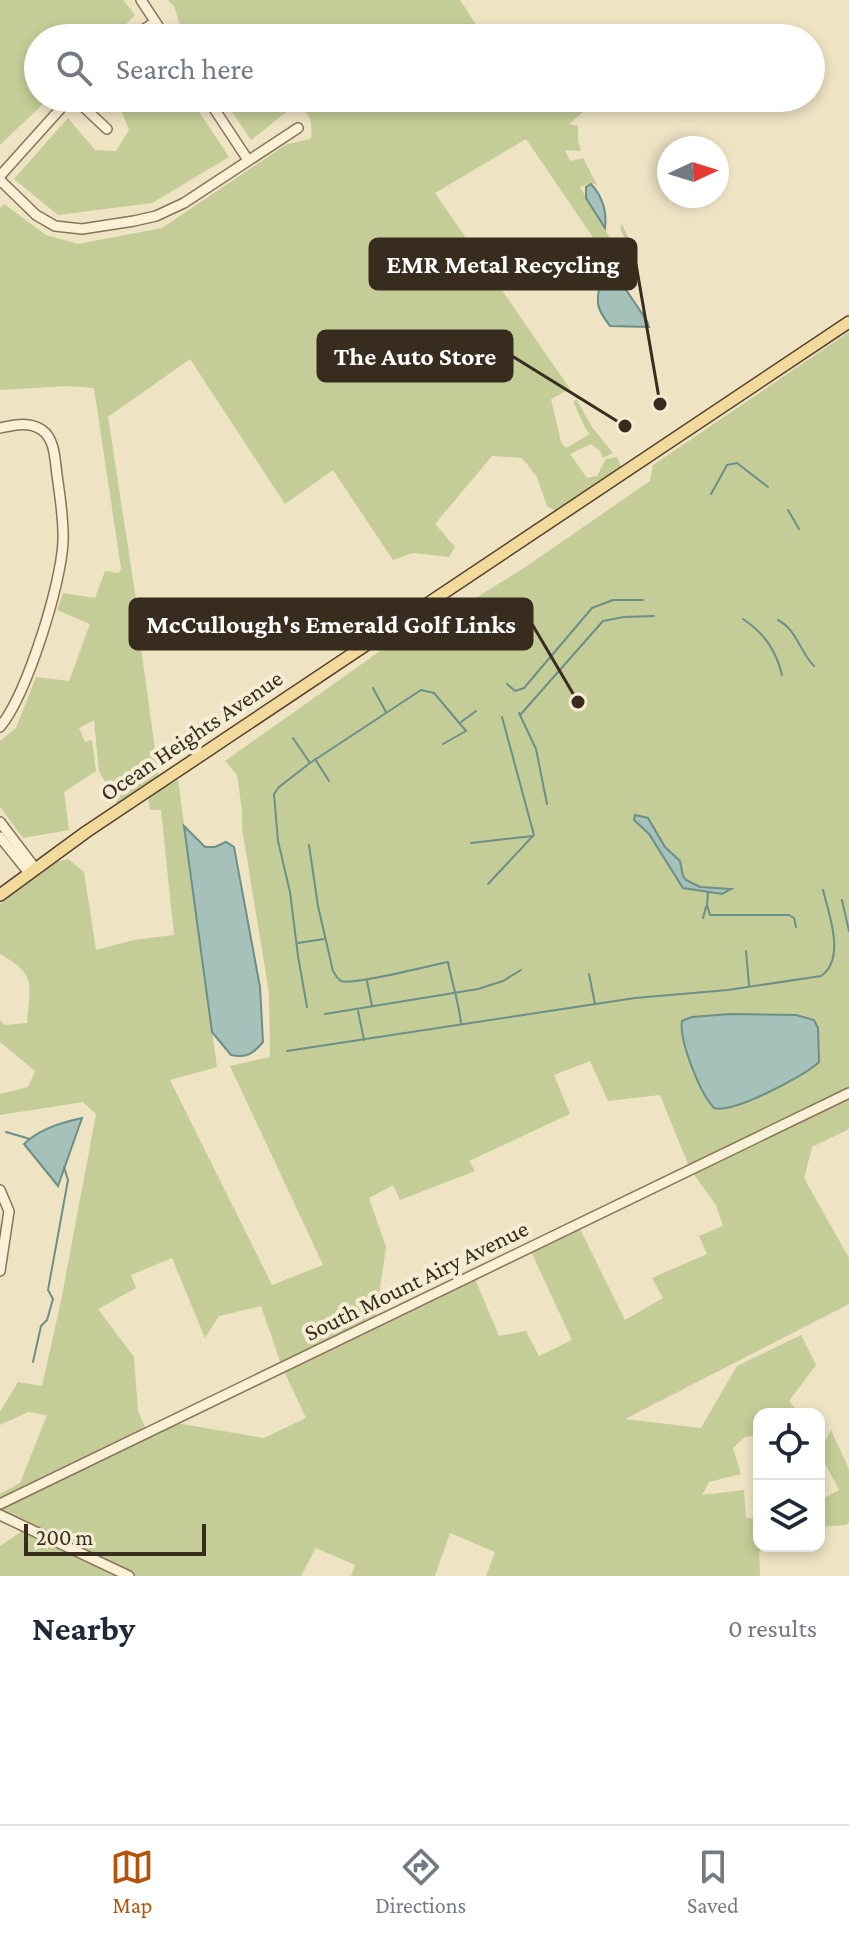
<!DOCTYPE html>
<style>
:root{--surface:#fff;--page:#f2f2f3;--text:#1f2937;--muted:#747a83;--line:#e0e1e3;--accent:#b45309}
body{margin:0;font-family:"Crimson Pro",serif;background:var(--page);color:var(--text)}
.controls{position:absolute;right:24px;bottom:24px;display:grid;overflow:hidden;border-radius:16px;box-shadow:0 4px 12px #0003}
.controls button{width:72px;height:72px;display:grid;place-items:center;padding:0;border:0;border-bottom:2px solid var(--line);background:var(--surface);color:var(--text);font:40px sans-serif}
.compass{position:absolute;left:657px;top:136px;width:72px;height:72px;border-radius:50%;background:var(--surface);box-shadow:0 4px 12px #0003;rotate:86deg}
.scale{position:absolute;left:24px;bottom:20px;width:182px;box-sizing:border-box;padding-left:8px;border:4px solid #382c1e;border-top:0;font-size:22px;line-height:28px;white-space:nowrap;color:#382c1e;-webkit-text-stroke:6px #f5edd3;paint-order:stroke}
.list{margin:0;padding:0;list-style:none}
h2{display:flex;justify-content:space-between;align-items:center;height:104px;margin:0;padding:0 32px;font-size:34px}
h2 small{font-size:26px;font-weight:400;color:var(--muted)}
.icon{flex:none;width:44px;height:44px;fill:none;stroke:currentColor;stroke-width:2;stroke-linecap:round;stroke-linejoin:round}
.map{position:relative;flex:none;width:849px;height:1576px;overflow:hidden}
.search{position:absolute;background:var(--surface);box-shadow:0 4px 12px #0003;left:24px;right:24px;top:24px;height:88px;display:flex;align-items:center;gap:20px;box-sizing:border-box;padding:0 28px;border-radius:44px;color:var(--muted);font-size:30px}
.sheet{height:248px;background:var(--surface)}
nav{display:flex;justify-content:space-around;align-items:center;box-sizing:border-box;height:112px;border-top:2px solid var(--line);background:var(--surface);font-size:22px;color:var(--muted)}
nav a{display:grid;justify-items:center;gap:4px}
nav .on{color:var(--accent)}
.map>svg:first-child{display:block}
.green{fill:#c4cc97;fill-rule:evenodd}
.water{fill:#a5c1ba;stroke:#6c8f88;stroke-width:2}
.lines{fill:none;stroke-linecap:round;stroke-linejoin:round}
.stream{stroke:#6c8f88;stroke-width:2}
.minor-casing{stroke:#88745a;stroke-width:12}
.major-casing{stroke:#56422e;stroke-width:14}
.minor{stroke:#f9f0d6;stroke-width:9}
.major{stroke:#f1da9b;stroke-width:11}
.labels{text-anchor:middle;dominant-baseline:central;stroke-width:8;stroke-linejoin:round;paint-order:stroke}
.street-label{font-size:24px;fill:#382c1e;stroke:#f5edd3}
.leader{fill:none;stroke:#382c1e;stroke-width:3}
.callout-dot{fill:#382c1e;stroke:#f5edd3;stroke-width:3}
.callout{fill:#382c1e;stroke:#382c1e;stroke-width:3}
.callout-label{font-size:26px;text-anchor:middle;font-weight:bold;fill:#fff}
</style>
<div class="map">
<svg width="849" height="1576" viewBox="0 0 849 1576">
<rect width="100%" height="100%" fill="#eee3c3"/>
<g class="green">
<path d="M0 0H123L135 15 112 38H38V98H49L0 145Z"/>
<path d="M168 0H460L485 38H184L174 6Z"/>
<path d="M99 98H190L229 157 152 203 58 215 14 179 68 118 95 150 116 151 129 130 122 112Z"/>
<path d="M223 98H526L532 111 555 110 564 104 562 99 564 98H600L569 124 578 126V141L581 151 565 150 570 161 583 158 597 185 591 183 580 187 616 248 620 249 627 243 620 228 622 224 633 248 617 262 620 277 526 139 435 193 570 389 551 399 561 442 566 448 590 434 586 430 573 401 577 400 592 427 613 453 603 458 600 451 591 444 570 454 587 478 597 476 606 459 617 457 622 469 557 512 547 506 537 477 522 458 492 456 435 524 455 547 449 557 413 553 393 560 333 470 285 504 190 359 108 417 139 619H137L159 778 118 805 99 771 94 720 79 728 85 742 92 740 96 771 64 792 69 830 23 838 0 807V741L16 728 36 677 69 681 90 624 57 610 63 593 95 598 105 571 119 573 121 568 94 388 66 386 0 390V208L4 204 46 235 78 244 162 228 287 144 311 139C312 122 312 112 294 106L251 140Z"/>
<path d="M849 332V1129L812 1147 804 1178 849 1258V1304L625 1419 701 1428 737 1366 801 1335 816 1365 789 1401 800 1414H759V1435L745 1437 733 1448 741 1474 709 1482 702 1495 744 1490 746 1518 759 1519V1546H769L759 1551 760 1576H486L495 1552 450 1533 435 1576H351L355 1565 316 1548 301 1576H0V1546L21 1532 0 1516V1494L20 1483 47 1415 28 1412 0 1425V1412L18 1382 42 1386 61 1301 96 1114 83 1102 0 1115V1094L28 1087 35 1071 0 1042V1020L4 1025 27 1023C30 983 37 975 0 954V904L51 864 68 859 84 872 96 950 134 940 174 935 161 810H150L148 796 178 780 217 1067 170 1080 272 1285 323 1265 230 1066 270 1057 269 993 242 828V810L237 775 225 761 390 644 432 630 448 615 524 568 650 481 653 465ZM590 1061 608 1101 660 1095 690 1169 716 1205 723 1226 699 1236 707 1254 652 1278 663 1298 625 1320 577 1223 529 1247 572 1340 539 1356 526 1331 499 1336 473 1274 375 1322 386 1247 369 1198 393 1185 400 1200 475 1171 469 1161 570 1114 554 1075ZM172 1258 205 1338 219 1316 261 1306 282 1367 306 1418 264 1438 170 1422 148 1434 138 1411 134 1357 98 1309 136 1288 131 1275Z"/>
<path d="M831 1430 849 1469V1522L846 1525 819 1527V1501L839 1490 819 1452Z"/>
</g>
<g class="water">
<path d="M591 184C602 196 607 212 605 228L586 198V187Z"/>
<path d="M616 275 647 321 649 327 610 326C598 310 595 304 600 285Z"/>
<path d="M635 815 648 818 665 847 680 861 683 876 686 880 700 887 731 889 722 894 683 888 649 834 634 820Z"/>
<path d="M184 826 205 847H215L226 842 234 847 260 987 263 1042C253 1054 247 1058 231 1055L212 1032Z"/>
<path d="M730 1014 796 1015 814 1020 818 1028 819 1062C805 1076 732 1114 714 1108 700 1093 679 1041 682 1021L692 1017Z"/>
<path d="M82 1118 58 1186 24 1144C38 1130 63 1122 82 1118Z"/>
</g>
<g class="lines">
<g class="stream">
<path d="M711 494 727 465 737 463 768 487"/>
<path d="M788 510 799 529"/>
<path d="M743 619C764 633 776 650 782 675"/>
<path d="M778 620C797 630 800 652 814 666"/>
<path d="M507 684 515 691 524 688 592 608 613 600H643"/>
<path d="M373 688 386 712"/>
<path d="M519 713 536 749 547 804"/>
<path d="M521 714 603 621 624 617 654 616"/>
<path d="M502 717 534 835"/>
<path d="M461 722 476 711"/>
<path d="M293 738 310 763"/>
<path d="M315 759 329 781"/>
<path d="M471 843 533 836"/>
<path d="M309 845 318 906 333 971C335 974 338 980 341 981 352 986 431 965 448 962 452 984 459 1002 461 1024"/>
<path d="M488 884 532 837"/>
<path d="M708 892 707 905 710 915H789L794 918 796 927"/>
<path d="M842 900 849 931"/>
<path d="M703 918 706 907"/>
<path d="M298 943 324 939"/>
<path d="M746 951 749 985"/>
<path d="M589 974 595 1004"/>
<path d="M367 981 372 1006"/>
<path d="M307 1007 298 956 290 892 278 841 274 794 279 787 310 763 421 690 434 693 466 731 443 744"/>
<path d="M358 1011 364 1040"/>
<path d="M325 1014 478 989 503 981 521 970"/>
<path d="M287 1051 635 998 728 990 821 976C846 959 829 914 823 890"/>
<path d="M6 1132 30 1139"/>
<path d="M33 1362 41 1326 47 1320 53 1299 48 1290 68 1180 64 1167"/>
</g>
<defs>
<g id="minor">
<path d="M141 0 166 38"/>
<path d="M131 38 155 22"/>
<path d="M74 98 107 129"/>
<path d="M207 98 248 160"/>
<path d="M0 176 70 98"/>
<path d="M0 180 36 215 55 226 82 229 134 221 156 216 184 203 298 128"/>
<path d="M0 428C14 425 29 421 42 430 55 439 55 460 57 475 60 497 64 520 63 542 61 585 27 694 0 727"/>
<path d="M0 822 35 868"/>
<path d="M0 837 29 873"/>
<path d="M0 1190 9 1211 0 1271"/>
<path d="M0 1504 849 1093"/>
<path d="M0 1515 129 1576"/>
</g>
<path id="major" d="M0 895 86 832 849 322"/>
</defs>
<use href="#minor" class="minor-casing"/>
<use href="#major" class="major-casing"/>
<use href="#minor" class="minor"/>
<use href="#major" class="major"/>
</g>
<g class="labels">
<g class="street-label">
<text transform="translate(191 735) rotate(-34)">Ocean Heights Avenue</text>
<text transform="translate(416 1280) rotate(-26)">South Mount Airy Avenue</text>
</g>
</g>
<path class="leader" d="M660 404L636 264M625 426L512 356M578 702L532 624"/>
<g class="callout-dot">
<circle cx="660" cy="404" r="8"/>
<circle cx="625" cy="426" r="8"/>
<circle cx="578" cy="702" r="8"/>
</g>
<g class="callout">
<rect x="370" y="239" width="266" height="50" rx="8"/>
<rect x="318" y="331" width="194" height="50" rx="8"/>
<rect x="130" y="599" width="402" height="50" rx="8"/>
</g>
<g class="callout-label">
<text x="503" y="273">EMR Metal Recycling</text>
<text x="415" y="365">The Auto Store</text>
<text x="331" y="633">McCullough's Emerald Golf Links</text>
</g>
</svg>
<div class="controls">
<button><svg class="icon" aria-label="locate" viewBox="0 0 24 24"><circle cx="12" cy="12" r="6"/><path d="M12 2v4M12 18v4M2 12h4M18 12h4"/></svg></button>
<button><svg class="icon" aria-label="layers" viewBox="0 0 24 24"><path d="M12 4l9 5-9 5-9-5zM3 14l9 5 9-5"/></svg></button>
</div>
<svg class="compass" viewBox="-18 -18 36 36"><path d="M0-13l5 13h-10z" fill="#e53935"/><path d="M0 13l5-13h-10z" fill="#747a83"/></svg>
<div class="scale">200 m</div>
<div class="search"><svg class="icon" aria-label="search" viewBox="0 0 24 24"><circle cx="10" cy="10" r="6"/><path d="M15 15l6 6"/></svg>Search here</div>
</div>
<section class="sheet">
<h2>Nearby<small>0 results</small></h2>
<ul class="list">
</ul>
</section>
<nav>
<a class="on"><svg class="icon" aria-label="map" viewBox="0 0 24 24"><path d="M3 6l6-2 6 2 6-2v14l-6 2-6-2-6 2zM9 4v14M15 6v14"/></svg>Map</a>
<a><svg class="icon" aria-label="directions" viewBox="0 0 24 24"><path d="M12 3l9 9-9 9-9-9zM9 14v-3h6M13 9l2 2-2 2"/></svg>Directions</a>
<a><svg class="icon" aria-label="saved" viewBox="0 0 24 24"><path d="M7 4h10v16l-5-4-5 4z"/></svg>Saved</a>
</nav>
